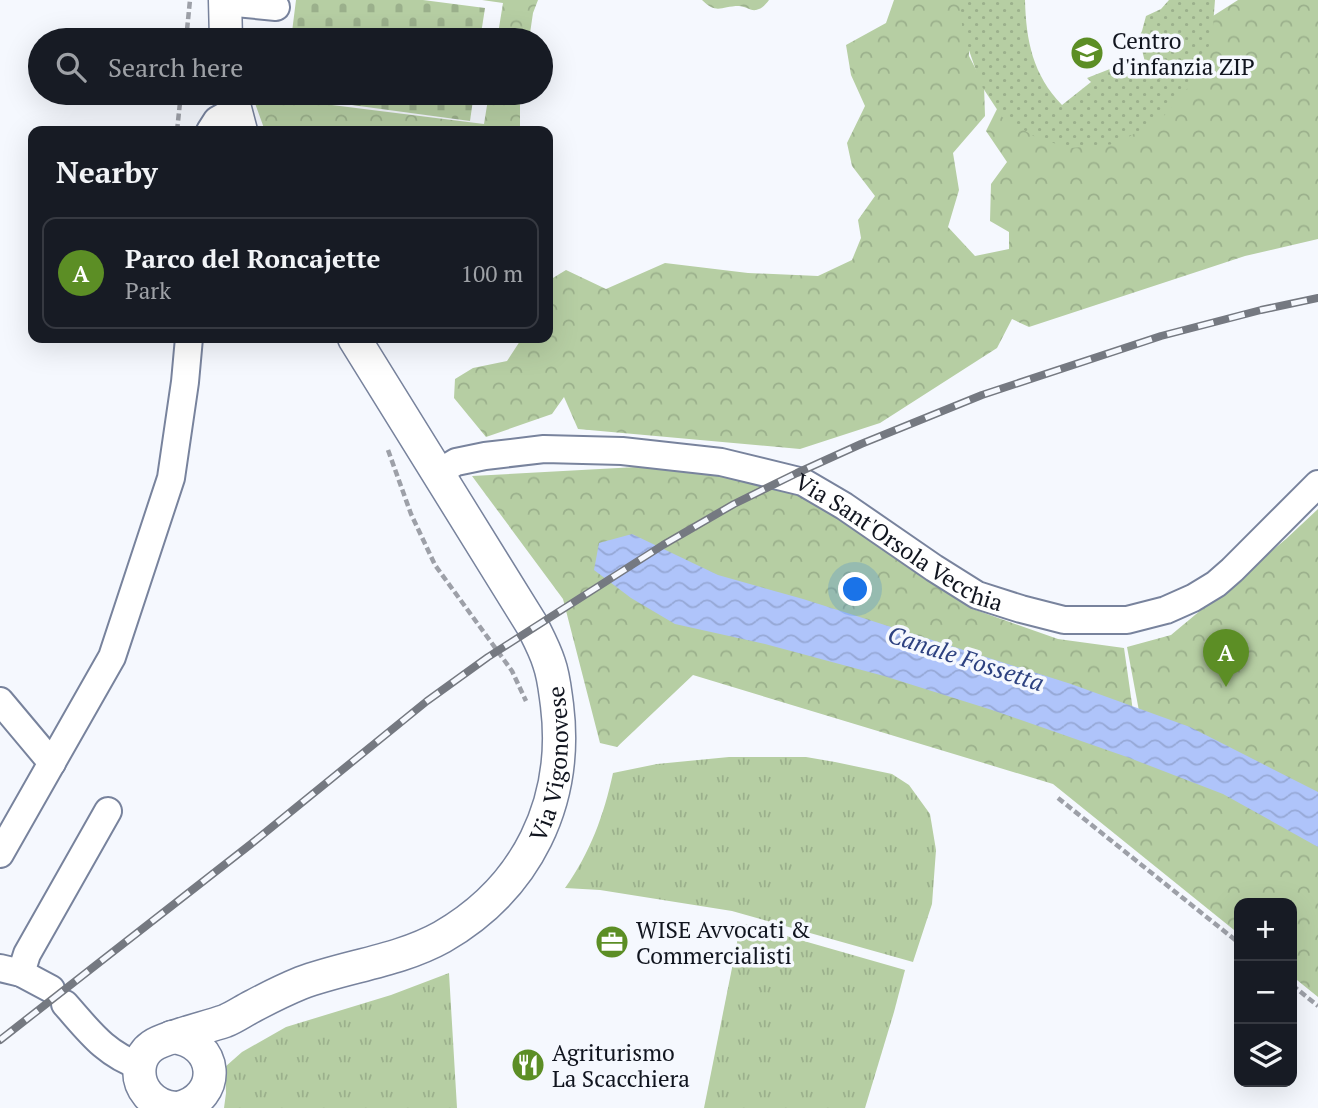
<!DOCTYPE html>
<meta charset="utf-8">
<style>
:root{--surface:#171b24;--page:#242831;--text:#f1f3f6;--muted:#9ea1a6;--line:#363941;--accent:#5c8e25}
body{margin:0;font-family:"PT Serif",serif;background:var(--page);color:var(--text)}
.controls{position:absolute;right:21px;bottom:21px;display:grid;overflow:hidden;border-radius:14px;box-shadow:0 7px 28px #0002}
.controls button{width:63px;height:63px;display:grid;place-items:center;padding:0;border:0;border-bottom:2px solid var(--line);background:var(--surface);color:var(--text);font:35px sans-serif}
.you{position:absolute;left:856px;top:590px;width:24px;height:24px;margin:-18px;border:5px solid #fff;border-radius:50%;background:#1a73e8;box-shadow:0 0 0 10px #1a73e833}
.badge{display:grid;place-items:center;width:46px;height:46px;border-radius:50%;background:var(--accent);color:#fff;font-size:23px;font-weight:700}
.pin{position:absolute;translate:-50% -58px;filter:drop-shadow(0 2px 4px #0008)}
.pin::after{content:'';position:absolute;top:37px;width:24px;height:21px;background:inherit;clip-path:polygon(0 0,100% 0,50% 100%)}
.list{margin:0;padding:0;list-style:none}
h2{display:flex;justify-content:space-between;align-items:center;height:91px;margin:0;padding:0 28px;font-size:30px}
h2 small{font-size:23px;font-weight:400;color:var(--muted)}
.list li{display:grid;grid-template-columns:46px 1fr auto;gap:21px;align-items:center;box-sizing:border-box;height:112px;margin:0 14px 14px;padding:0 14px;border:2px solid var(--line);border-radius:14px}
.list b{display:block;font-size:26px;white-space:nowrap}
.list p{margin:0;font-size:23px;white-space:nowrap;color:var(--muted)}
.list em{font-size:23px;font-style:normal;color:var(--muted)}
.icon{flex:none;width:38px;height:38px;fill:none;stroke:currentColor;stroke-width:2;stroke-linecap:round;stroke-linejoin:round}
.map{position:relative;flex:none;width:1318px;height:1108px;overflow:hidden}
.search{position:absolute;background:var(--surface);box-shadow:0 7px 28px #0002;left:28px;top:28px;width:525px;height:77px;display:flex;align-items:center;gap:18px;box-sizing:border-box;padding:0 24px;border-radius:38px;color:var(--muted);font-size:26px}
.panel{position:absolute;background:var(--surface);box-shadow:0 7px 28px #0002;left:28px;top:126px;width:525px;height:217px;border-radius:14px}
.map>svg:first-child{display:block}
.grass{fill:url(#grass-tufts)}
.forest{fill:url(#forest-crowns)}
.cemetery{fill:url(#cemetery-stones)}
.garden{fill:url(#garden-dots)}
.water{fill:url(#water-waves)}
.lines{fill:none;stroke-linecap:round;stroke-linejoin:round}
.minor-casing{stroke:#78839d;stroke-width:30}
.major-casing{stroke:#78839d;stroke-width:35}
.path{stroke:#9da0a8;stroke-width:4.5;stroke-dasharray:7 3.5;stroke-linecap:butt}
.minor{stroke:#fff;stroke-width:26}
.major{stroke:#fff;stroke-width:32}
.rail-casing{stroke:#757981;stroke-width:8}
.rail{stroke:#f5f8fe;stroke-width:5;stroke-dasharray:16;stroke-linecap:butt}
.labels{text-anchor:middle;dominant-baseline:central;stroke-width:7;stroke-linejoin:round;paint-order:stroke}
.poi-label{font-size:23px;fill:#11151f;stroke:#f5f8fe;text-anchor:start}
.street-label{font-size:23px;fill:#11151f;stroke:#f5f8fe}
.water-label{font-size:24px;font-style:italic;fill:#2d4180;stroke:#f5f8fe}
</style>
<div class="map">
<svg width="1318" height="1108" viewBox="0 0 1318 1108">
<defs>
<pattern id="grass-tufts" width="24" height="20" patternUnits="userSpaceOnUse" patternTransform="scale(1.75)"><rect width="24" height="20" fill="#b6cea3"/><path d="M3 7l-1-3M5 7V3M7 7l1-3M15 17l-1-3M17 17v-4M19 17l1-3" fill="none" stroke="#9bb08c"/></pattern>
<pattern id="forest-crowns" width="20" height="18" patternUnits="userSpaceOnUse" patternTransform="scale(1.75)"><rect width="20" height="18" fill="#b6cea3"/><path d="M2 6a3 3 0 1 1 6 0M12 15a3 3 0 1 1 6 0" fill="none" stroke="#9bb08c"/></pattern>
<pattern id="cemetery-stones" width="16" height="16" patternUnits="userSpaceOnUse" patternTransform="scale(1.75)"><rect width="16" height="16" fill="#b6cea3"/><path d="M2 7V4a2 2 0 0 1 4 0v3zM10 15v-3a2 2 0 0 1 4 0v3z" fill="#9bb08c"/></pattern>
<pattern id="garden-dots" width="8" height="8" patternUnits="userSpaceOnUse" patternTransform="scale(1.75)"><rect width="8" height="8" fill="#b6cea3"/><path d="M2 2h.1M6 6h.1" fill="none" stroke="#9bb08c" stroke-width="1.8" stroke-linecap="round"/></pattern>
<pattern id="water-waves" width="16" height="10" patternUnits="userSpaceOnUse" patternTransform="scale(1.75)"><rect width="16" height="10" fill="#afc4fa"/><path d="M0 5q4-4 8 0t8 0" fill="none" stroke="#96a8d6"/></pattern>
</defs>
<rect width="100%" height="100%" fill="#f5f8fe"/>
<g class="grass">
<path d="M729 757H806L835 762 892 774 909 785 930 814 936 850 932 904 913 962 732 911 600 890 565 888C590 853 604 815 613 773L657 764Z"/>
<path d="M741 923 905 970 894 1012 865 1108H704Z"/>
<path d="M449 973 457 1108H224L226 1093 225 1067 242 1052 286 1027 391 995Z"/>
</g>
<g class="forest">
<path d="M482 0H538L533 13 529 40H497L503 3Z"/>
<path d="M702 0H769C766 4 762 9 756 10 750 11 745 6 739 6 721 6 717 15 702 0Z"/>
<path d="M894 0H964L969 3V56L984 85 985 116 953 153 959 190 948 227 975 256 1009 249V232L990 221 991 184 1007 162 986 131 1001 101 1064 144 1202 23 1238 0H1318V239L1245 256 1029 327 1012 319 997 348 880 423 800 449 578 429 564 397 552 414 486 437 454 398 455 379 473 368 507 361 522 338H548V281L566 270 606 289 665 263 748 273 818 276 852 260 861 238 858 220 875 196 852 166 847 143 865 106 851 75 846 45 886 23Z"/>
<path d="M489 93H520V131H265L252 95 484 124Z"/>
<path d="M655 466 798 486 973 609 1058 639 1124 648 1137 739 1318 845V997L1292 976V903H1239V934L1053 784 693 675 617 747 600 743 563 599 472 476Z"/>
<path d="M1318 509V829L1142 727 1127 647 1171 635 1286 539Z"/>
</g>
<g class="cemetery">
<path d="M296 0H423L485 8 480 40H291Z"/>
<path d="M285 93H474L470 121 285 96Z"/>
</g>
<path class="garden" d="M959 0H1025C1026 41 1033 75 1062 105L1091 82 1087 78 1115 67 1122 73H1135L1145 62 1142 50 1137 41 1142 31 1146 16 1161 9 1169 0H1215L1212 39 1192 83 1162 118 1116 144 1070 148 1037 138 1002 117 981 85 963 33Z"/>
<path class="water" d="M632 534 718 575 803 599 1071 684 1190 727 1318 792V847L1223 794 1127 757 992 710 884 676 765 644 675 624 631 598 594 570 599 543Z"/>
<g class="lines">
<defs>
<g id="minor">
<path d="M225 2 276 7"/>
<path d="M210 131 217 120 235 110"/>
<path id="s1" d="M438 473 456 462 485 456 544 449 622 451 721 462 803 482 844 506 934 568 977 595 1021 609 1064 620H1127L1166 610 1193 598 1216 584 1232 570 1318 484"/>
<path d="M0 701 52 763"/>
<path d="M0 854 112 657 171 478 185 382 189 338"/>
<path d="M0 968 21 973 51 989"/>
<path d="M21 973 27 954 108 811"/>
<path d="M65 1004C89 1031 105 1054 140 1066"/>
</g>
<g id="major">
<path d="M225 0 226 40"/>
<path d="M231 93 241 131"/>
<path d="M172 1037C219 1041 223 1098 178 1108"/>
<path id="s2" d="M175 1108C153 1106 136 1088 140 1065 144 1044 162 1041 179 1035 194 1030 210 1026 225 1021 235 1017 243 1011 253 1006 268 998 284 990 301 983 347 966 399 961 442 937 527 888 569 802 557 705 555 691 554 677 549 663 545 650 538 637 532 625L354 338"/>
</g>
</defs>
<use href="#minor" class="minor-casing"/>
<use href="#major" class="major-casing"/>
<g class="path">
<path d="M186 40 190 0"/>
<path d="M177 131 181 93"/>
<path d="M388 450 411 514 435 565 512 671 526 701"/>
<path d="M1058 798 1239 943"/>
<path d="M1292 985 1318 1006"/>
</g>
<use href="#minor" class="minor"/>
<use href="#major" class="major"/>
<defs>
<path id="rail" d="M0 1040 251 844 427 701 488 657 663 545 734 504 797 473 861 444 982 395 1161 336 1261 310 1318 298"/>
</defs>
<use href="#rail" class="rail-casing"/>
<use href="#rail" class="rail"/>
</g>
<defs>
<symbol id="school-disc" viewBox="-11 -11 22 22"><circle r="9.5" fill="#5c8e25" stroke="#f5f8fe"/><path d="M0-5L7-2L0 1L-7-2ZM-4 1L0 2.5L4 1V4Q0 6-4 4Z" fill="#fff"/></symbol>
<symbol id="office-disc" viewBox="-11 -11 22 22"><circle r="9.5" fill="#5c8e25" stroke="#f5f8fe"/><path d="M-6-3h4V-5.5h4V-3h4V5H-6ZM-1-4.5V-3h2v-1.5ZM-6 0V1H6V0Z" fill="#fff"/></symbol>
<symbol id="restaurant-disc" viewBox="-11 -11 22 22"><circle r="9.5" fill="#5c8e25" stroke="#f5f8fe"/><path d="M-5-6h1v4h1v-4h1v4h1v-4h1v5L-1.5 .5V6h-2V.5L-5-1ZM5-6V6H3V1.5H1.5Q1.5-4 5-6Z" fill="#fff"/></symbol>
</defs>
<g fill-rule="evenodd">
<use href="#school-disc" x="1068" y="34" width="38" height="38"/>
<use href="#office-disc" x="593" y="923" width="38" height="38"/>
<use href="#restaurant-disc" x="509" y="1046" width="38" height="38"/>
</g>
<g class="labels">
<g class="poi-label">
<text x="1112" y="40">Centro<tspan x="1112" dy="26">d'infanzia ZIP</tspan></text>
<text x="636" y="929">WISE Avvocati &amp;<tspan x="636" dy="26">Commercialisti</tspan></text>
<text x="552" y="1052">Agriturismo<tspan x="552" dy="26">La Scacchiera</tspan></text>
</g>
<g class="street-label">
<text stroke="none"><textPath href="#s1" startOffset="486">Via Sant'Orsola Vecchia</textPath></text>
<text stroke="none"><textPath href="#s2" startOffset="612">Via Vigonovese</textPath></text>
</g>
<g class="water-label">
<text transform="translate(966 658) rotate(18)">Canale Fossetta</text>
</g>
</g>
</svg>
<div class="controls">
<button>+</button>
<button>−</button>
<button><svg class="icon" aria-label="layers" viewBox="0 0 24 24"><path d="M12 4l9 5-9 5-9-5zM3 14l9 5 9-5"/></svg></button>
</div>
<div class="you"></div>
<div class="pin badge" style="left:1226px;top:687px">A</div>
<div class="search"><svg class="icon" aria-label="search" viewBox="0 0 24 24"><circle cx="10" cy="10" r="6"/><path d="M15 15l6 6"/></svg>Search here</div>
<section class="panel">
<h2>Nearby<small></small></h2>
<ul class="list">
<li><span class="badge">A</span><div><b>Parco del Roncajette</b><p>Park</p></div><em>100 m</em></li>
</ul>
</section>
</div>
